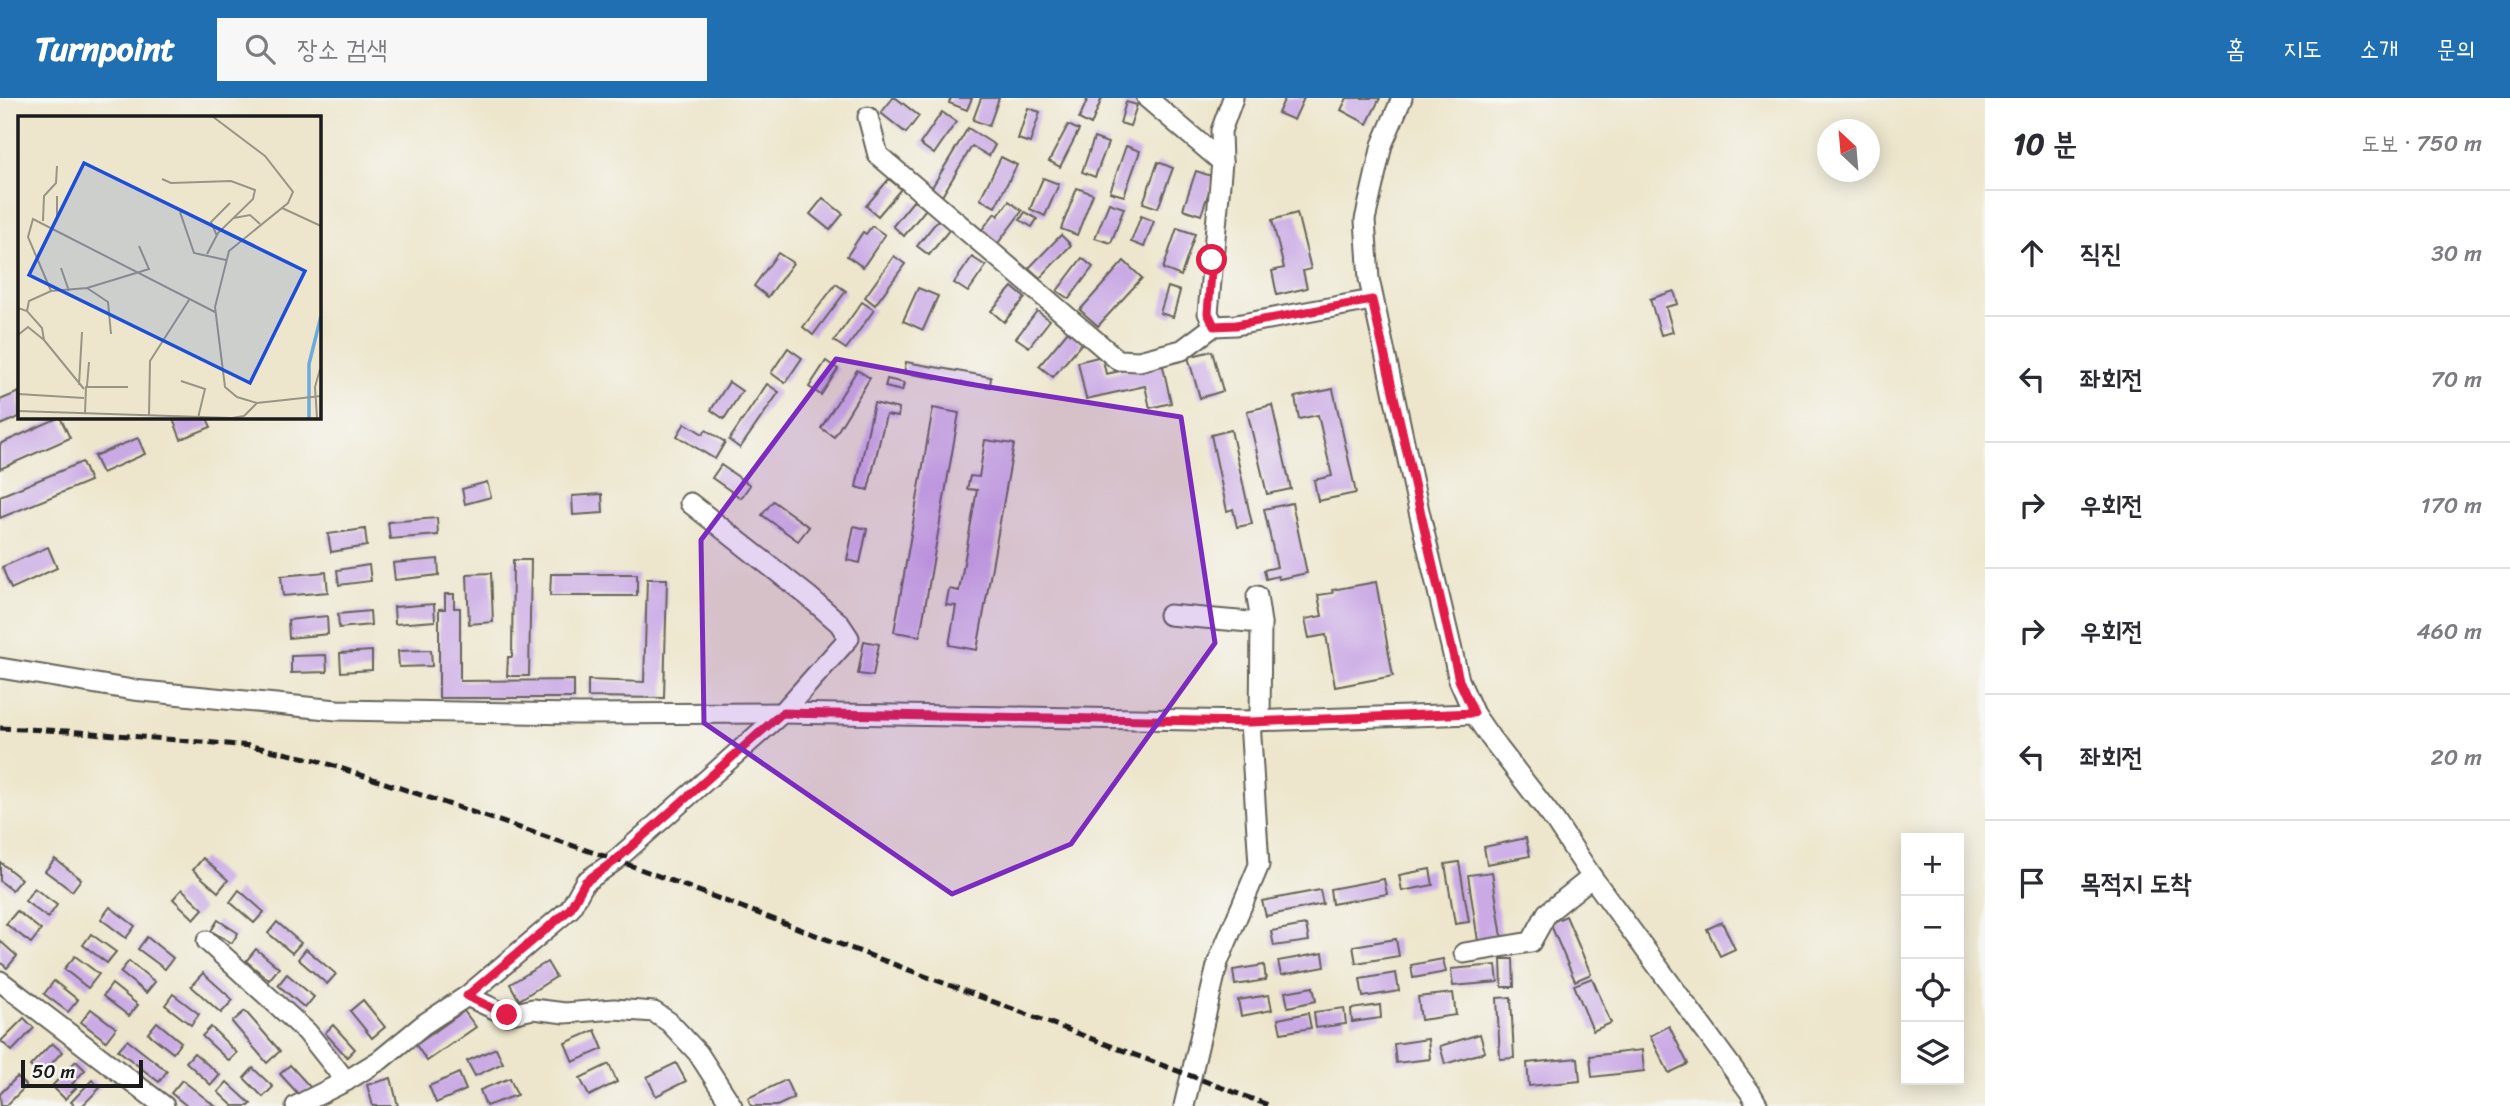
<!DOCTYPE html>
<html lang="ko">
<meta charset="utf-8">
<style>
:root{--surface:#fff;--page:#f7f7f7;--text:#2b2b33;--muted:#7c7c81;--line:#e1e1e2;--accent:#1f6fb2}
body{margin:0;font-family:Sriracha,"Poor Story",sans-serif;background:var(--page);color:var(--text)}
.controls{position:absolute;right:21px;bottom:21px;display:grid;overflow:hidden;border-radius:0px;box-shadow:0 4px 18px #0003}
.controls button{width:63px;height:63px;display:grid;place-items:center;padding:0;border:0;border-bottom:2px solid var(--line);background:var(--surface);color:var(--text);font:35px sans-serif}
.compass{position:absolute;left:1817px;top:21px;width:63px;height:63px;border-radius:50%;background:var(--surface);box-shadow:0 4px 18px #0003;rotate:334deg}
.scale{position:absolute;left:21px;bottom:18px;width:122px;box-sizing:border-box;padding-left:7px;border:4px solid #1c1c1c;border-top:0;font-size:19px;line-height:24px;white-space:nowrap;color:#1c1c1c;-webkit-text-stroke:5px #f6f6f2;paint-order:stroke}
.stop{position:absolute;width:21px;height:21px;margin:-16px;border:5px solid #e11d48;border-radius:50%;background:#fff}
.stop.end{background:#e11d48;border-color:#fff;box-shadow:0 2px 7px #0008}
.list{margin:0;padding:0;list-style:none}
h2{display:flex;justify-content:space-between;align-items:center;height:91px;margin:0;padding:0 28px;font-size:30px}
h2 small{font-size:23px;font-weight:400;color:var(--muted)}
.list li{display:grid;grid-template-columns:46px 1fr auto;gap:21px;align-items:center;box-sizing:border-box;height:126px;padding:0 28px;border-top:2px solid var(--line)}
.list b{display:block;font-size:26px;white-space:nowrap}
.list em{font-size:23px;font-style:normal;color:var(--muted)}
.icon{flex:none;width:38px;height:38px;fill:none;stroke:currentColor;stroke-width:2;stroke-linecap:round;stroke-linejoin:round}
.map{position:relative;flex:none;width:1985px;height:1008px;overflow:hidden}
header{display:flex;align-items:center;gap:42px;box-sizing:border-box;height:98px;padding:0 35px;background:var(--accent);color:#fff}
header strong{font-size:33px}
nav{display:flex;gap:38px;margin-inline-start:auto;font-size:24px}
.search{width:490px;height:63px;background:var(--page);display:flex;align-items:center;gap:18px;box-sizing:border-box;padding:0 24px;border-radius:0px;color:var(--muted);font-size:26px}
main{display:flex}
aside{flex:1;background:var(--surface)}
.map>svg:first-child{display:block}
.building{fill:#caaae5}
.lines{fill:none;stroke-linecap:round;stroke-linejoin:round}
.street-casing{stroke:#65635a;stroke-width:23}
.street{stroke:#fff;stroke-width:19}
.rail{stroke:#1c1c1c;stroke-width:5;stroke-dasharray:10 5;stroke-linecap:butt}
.route{stroke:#e11d48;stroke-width:9}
.marked{fill:#7b2cbf;fill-opacity:0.2;stroke:#7b2cbf;stroke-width:5;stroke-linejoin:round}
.inset-river{fill:none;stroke:#6da9de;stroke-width:3.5}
.inset-road{fill:none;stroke:#999586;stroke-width:2}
.view{fill:#1d4ed8;fill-opacity:0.15;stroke:#1d4ed8;stroke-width:3.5}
.inset-edge{fill:none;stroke:#1c1c1c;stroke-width:3.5}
</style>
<header>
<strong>Turnpoint</strong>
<div class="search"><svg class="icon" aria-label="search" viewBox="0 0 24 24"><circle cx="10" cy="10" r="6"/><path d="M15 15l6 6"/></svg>장소 검색</div>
<nav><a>홈</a><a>지도</a><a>소개</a><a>문의</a></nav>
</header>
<main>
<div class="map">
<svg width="1985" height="1008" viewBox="0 0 1985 1008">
<rect width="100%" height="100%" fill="#f6f6f2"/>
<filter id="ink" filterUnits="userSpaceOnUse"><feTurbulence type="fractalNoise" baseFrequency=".0143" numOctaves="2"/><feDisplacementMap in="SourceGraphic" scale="14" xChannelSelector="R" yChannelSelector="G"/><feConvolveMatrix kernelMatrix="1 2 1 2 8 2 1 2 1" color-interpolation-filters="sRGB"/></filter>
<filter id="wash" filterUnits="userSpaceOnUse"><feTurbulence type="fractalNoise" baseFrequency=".00686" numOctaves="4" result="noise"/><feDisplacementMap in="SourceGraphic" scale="28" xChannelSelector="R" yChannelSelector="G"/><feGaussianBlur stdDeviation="1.57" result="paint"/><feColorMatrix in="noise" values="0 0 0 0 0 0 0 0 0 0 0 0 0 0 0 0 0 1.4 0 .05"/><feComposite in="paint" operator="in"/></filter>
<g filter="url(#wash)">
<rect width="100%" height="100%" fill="#ede6cc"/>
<g id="blocks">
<g class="building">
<path d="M893 0H896L919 18 906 35 881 15Z"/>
<path d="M951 0H972L967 12 949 5Z"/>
<path d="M981 0H999L989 28 973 22Z"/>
<path d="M1088 0H1102L1091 27 1079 21Z"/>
<path d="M1285 0H1304L1294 22 1278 15Z"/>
<path d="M1347 0H1380L1367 26 1341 12Z"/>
<path d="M1126 4 1137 7 1130 28 1120 25Z"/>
<path d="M1028 10 1040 14 1030 45 1018 41Z"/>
<path d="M942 14 956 24 934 56 920 46Z"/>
<path d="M1068 27 1079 32 1060 69 1049 63Z"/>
<path d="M968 30 995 47 989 58 972 48 942 98 931 91Z"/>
<path d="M1094 40 1108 45 1095 79 1082 74Z"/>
<path d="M1126 48 1140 53 1124 98 1110 94Z"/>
<path d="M1001 59 1017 67 995 109 980 101Z"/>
<path d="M1158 64 1173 70 1158 110 1143 105Z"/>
<path d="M1196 73 1214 79 1201 117 1183 111Z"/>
<path d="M1043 80 1059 86 1045 118 1030 111Z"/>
<path d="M889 81 901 91 878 118 866 108Z"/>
<path d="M1077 90 1093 96 1077 137 1061 131Z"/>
<path d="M823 100 843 116 830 132 810 116Z"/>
<path d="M914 102 926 111 904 138 893 128Z"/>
<path d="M1009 103 1022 113 998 145 981 133 995 115 998 118Z"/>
<path d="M1109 105 1124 110 1111 145 1095 140Z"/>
<path d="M1025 114 1037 121 1032 129 1020 122Z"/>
<path d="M1297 115 1311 171 1303 173 1307 190 1277 197 1272 173 1284 170 1272 122Z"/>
<path d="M1141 118 1154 123 1144 149 1131 144Z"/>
<path d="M938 122 950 131 929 157 917 148Z"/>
<path d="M872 128 885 137 863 169 847 158 863 134 866 136Z"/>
<path d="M1177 130 1195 136 1181 178 1163 171Z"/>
<path d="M1061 137 1071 147 1040 180 1029 170Z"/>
<path d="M778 155 793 165 768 199 754 188Z"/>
<path d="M894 158 905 166 875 207 865 199Z"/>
<path d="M972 159 986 168 968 194 954 185Z"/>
<path d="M1082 160 1093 169 1069 201 1057 193Z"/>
<path d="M1124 163 1142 180 1098 228 1080 212Z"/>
<path d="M836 186 846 193 813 237 803 229Z"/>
<path d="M1012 189 1025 200 1004 224 991 213Z"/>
<path d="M1168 189 1180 193 1173 219 1160 215Z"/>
<path d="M918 190 938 198 923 232 903 223Z"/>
<path d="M1674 193 1678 206 1666 209 1673 234 1661 237 1650 201Z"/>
<path d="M862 204 874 212 846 251 834 243Z"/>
<path d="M1037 213 1050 222 1029 249 1016 240Z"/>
<path d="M1068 233 1082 245 1053 279 1039 268Z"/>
<path d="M788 250 802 260 785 285 771 275Z"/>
<path d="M1212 253 1223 293 1200 300 1188 259Z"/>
<path d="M1102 258 1106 276 1162 264 1171 305 1150 310 1145 288 1086 301 1078 264Z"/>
<path d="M826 263 838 271 821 297 809 289Z"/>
<path d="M906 264 991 279 990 289 904 275Z"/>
<path d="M857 272 870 280 834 339 821 330Z"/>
<path d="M887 281 904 285 902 293 885 289Z"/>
<path d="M729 284 742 293 724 321 711 312Z"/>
<path d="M767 286 779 294 740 350 729 342Z"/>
<path d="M1333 291 1356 395 1318 403 1314 382 1332 378 1318 317 1299 321 1295 299Z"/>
<path d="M19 294V319L0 327V302Z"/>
<path d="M874 305 899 311 898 319 886 317 868 392 856 389Z"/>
<path d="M1272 307 1291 391 1267 396 1247 313Z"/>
<path d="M933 310 959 315 920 538 894 534Z"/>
<path d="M181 318H206L211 329 181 341 173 321Z"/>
<path d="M60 319 70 340 0 371V346Z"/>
<path d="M685 325 703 336 706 332 725 344 715 361 677 338Z"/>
<path d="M1231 332 1252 426 1237 429 1233 411 1227 413 1211 337Z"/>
<path d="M138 340 145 356 102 375 94 358Z"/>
<path d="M985 342 1014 346 977 552 949 547 956 508 946 507 949 491 959 493 977 392 967 391 970 378 979 379Z"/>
<path d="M82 364 90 383 0 420V398Z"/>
<path d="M721 367 750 387 741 400 712 380Z"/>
<path d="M487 384 491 399 465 406 462 391Z"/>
<path d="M602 396 603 415 573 417 572 398Z"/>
<path d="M773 403 809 429 798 443 762 417Z"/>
<path d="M1292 405 1307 475 1279 481 1278 478 1266 481 1264 472 1277 469 1264 411Z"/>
<path d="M437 420 438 437 390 441 388 424Z"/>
<path d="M854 428 867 431 860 465 847 462Z"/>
<path d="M365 431 367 448 331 454 328 436Z"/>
<path d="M48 449 57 470 11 491 2 469Z"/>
<path d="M438 461 439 477 395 482 393 465Z"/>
<path d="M513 462H531L529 578H507L508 559H512Z"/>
<path d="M369 467 371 483 339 487 337 472Z"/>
<path d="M326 474 328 494 283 498 281 478Z"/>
<path d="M491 475 493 524 469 526 467 476Z"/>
<path d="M551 476H637V498H550Z"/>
<path d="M647 481H667L664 600 588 599V582L644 584Z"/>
<path d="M1376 484 1393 578 1335 589 1326 537 1309 540 1305 521 1322 518 1318 497 1333 495 1332 492Z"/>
<path d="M445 496H454V510H460V583L574 582V600H439V511H445Z"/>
<path d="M434 506 435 523 395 526 394 509Z"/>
<path d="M370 513 371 527 339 530 338 516Z"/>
<path d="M327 518 328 536 289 540 288 522Z"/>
<path d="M864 543 879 546 873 578 858 576Z"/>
<path d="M431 552 432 568 399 569 398 553Z"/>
<path d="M372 553V572L341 574 340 555Z"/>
<path d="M326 557 327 574 291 575V558Z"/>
<path d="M1526 740 1530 758 1487 766 1484 749Z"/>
<path d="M203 760 228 782 218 794 193 772Z"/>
<path d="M55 761 81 781 72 793 45 773Z"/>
<path d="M0 764 21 781 12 792 0 783Z"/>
<path d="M1459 764 1469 824 1455 826 1445 766Z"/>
<path d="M1430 771 1433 787 1402 793 1399 777Z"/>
<path d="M1492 774 1502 839 1478 843 1468 777Z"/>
<path d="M1384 781 1387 796 1332 806 1330 791Z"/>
<path d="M34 790 57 807 48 820 25 803Z"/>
<path d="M182 791 203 811 194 821 173 801Z"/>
<path d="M239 792 264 814 254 825 230 804Z"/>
<path d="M1320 792 1323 806 1266 818 1262 803Z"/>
<path d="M110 809 135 828 126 840 101 821Z"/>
<path d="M17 813 41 832 31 845 6 826Z"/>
<path d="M1566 818 1591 876 1575 883 1550 825Z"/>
<path d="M218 822 238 835 232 845 211 833Z"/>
<path d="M277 824 301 845 292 855 268 835Z"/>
<path d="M1722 824 1735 851 1720 858 1707 831Z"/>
<path d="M1306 827 1309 843 1274 848 1271 833Z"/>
<path d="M91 836 116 854 107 865 83 847Z"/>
<path d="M147 839 173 860 165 871 138 851Z"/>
<path d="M1396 841 1399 858 1356 865 1353 848Z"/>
<path d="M0 843 17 858 7 870 0 864Z"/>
<path d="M256 851 279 870 269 882 246 863Z"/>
<path d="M306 851 336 876 327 886 298 861Z"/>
<path d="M1323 855 1325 869 1281 877 1278 863Z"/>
<path d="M75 858 99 876 88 890 64 871Z"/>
<path d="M1443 861 1446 874 1413 880 1411 867Z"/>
<path d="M1501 861H1513L1514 889H1502Z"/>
<path d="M129 863 155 884 146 895 120 874Z"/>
<path d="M547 864 556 879 519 902 510 886Z"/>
<path d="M1264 867 1266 882 1235 887 1233 872Z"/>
<path d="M1496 867 1498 884 1453 888 1451 871Z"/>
<path d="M203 875 233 902 221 915 191 888Z"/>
<path d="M1396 875 1399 893 1363 899 1360 881Z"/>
<path d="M287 876 314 899 305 910 278 887Z"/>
<path d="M1592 880 1611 925 1593 933 1574 887Z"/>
<path d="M54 883 78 902 68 914 44 896Z"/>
<path d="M112 886 138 907 129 918 103 898Z"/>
<path d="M1313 889 1316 903 1288 909 1285 894Z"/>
<path d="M1453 895 1456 917 1421 922 1418 899Z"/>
<path d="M173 896 199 916 191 927 165 907Z"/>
<path d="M1269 897 1272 912 1241 918 1238 902Z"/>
<path d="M1511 899 1514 960 1500 961 1497 900Z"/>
<path d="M363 902 385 929 372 940 350 913Z"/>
<path d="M1380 907 1381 920 1352 924 1351 911Z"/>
<path d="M1344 910 1346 926 1316 930 1314 914Z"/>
<path d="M91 911 116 930 106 943 81 924Z"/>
<path d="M245 913 280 953 267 965 232 924Z"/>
<path d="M464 913 476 929 427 963 416 947Z"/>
<path d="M1308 915 1311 930 1281 935 1278 921Z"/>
<path d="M24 920 34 930 12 953 1 943Z"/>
<path d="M157 924 181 944 173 955 148 935Z"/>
<path d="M333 927 355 951 347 959 325 935Z"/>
<path d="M1669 928 1688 966 1669 975 1650 938Z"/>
<path d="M211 929 237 955 229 963 202 938Z"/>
<path d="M595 932 603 951 573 964 565 945Z"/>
<path d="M1480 936 1485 954 1445 966 1440 948Z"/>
<path d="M1428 941 1430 961 1396 965 1394 946Z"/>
<path d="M127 942 167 973 159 984 118 952Z"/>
<path d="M52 945 62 954 40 978 30 968Z"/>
<path d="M496 950 503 965 475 978 467 963Z"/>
<path d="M1642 952 1644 973 1592 979 1590 958Z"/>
<path d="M194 955 220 977 211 987 186 964Z"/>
<path d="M1578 960 1580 983 1529 988 1527 965Z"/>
<path d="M76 963 85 972 72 986 76 990 65 1001 52 988Z"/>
<path d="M676 965 686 983 656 998 647 979Z"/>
<path d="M609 966 617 984 589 998 580 980Z"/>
<path d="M290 967 311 990 301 999 280 976Z"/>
<path d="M253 970 273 989 263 999 244 980Z"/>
<path d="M459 975 466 992 436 1005 429 988Z"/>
<path d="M17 979 26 988 6 1008H1L0 996Z"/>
<path d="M391 980 398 1008H373L367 987Z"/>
<path d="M510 980 517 997 486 1008 480 992Z"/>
<path d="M92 982 100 990 82 1008H75L71 1004Z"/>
<path d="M182 982 215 1008H187L171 995Z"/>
<path d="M786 982 794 1000 777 1008H751L748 1000Z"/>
<path d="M227 984 251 1006 249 1008H233L218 994Z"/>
</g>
</g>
</g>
<g filter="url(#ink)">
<use href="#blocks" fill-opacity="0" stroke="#65635a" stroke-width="2"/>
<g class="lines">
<defs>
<g id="street">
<path d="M1147 0 1222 64"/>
<path d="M1402 0 1382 47 1365 122 1369 181 1419 413 1459 582 1474 616 1490 639 1555 723 1592 779 1750 994 1758 1008"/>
<path d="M868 19 878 57 1118 262 1139 263 1182 252 1214 228 1236 227 1372 202"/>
<path d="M1214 228 1208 215 1222 64 1221 33 1233 0"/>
<path d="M1257 498 1261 525 1260 623"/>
<path d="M1169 517 1261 525"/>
<path d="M0 570 133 592 337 612 577 616 782 615 1250 623 1474 616"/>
<path d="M207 843 307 934 346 983"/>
<path d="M1464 855 1531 844 1547 815 1592 779"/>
<path d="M0 883 164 1008"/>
<path d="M467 898 507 917 533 911 565 915 614 911 654 914 669 924 698 955 732 1008"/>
<path d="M296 1008 346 983 380 962 424 926 467 898 570 811 585 784 616 762 782 615 849 540 839 525 808 498 690 405"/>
<path d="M1184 1008 1218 864 1259 767 1250 623"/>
</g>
</defs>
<use href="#street" class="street-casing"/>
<use href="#street" class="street"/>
<path class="rail" d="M0 630 67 633 251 648 316 662 616 762 1271 1008"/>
</g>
</g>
<g class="lines" filter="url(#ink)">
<path class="route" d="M507 917 467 898 570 811 585 784 616 762 782 615 1250 624 1474 615 1459 582 1372 202 1236 227 1214 228 1208 215 1212 162"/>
</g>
<path class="marked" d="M836 261 969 286 1181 319 1215 545 1071 746 952 796 704 625 701 442Z"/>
<g transform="translate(18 18)">
<rect width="303" height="303" fill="#ede6cc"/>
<path class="inset-river" d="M291 302V248L303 200"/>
<path class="inset-road" d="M194 0 247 40 275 76 270 87 211 135 197 191 207 271 219 281 239 287M144 63 153 67 213 65 237 74 235 83 200 117 189 138M264 92 303 110M162 96 176 137 208 144M216 102 232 99 242 108M39 103V80M25 105 26 80 38 67 39 50M199 120 193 106 212 87M43 152 51 175M69 172 90 186 93 218M33 175 10 121 15 103 197 196M0 192 9 195 24 212 26 224 66 273M9 195 11 185 33 175 69 172 131 153 121 130M0 219 10 211 26 224M163 265 187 273 180 302M61 269 64 216M69 270 71 246M0 278 66 282M0 295 214 302 226 300 239 287 303 280M67 298 68 271H110M131 300 132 245 171 184M299 302 297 271 302 253"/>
<path class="view" d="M66 47 287 155 232 267 11 159Z"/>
<rect width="303" height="303" class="inset-edge"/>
</g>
</svg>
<div class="controls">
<button>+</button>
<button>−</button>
<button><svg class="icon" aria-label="locate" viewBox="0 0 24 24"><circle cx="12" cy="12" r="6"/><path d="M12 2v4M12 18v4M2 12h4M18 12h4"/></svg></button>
<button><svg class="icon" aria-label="layers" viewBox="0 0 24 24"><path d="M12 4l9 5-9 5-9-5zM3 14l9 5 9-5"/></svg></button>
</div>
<svg class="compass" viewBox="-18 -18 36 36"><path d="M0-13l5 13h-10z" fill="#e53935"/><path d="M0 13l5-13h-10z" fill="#7c7c81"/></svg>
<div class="scale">50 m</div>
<div class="stop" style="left:1212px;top:162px"></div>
<div class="stop end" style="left:507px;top:917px"></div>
</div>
<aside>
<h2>10 분<small>도보 · 750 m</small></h2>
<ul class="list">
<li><svg class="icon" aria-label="ahead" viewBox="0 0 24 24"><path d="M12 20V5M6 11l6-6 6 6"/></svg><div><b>직진</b></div><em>30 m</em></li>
<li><svg class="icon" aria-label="left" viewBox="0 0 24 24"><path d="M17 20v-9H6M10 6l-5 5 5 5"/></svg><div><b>좌회전</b></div><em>70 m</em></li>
<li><svg class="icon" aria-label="right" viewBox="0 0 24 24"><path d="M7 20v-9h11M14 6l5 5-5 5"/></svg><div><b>우회전</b></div><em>170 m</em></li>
<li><svg class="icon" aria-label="right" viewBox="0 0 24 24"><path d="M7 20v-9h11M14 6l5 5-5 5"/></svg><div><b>우회전</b></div><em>460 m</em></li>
<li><svg class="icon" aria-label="left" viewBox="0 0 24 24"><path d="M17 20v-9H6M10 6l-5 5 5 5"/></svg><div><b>좌회전</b></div><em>20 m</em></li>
<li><svg class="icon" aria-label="arrive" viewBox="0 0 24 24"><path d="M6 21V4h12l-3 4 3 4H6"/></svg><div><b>목적지 도착</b></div></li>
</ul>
</aside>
</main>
